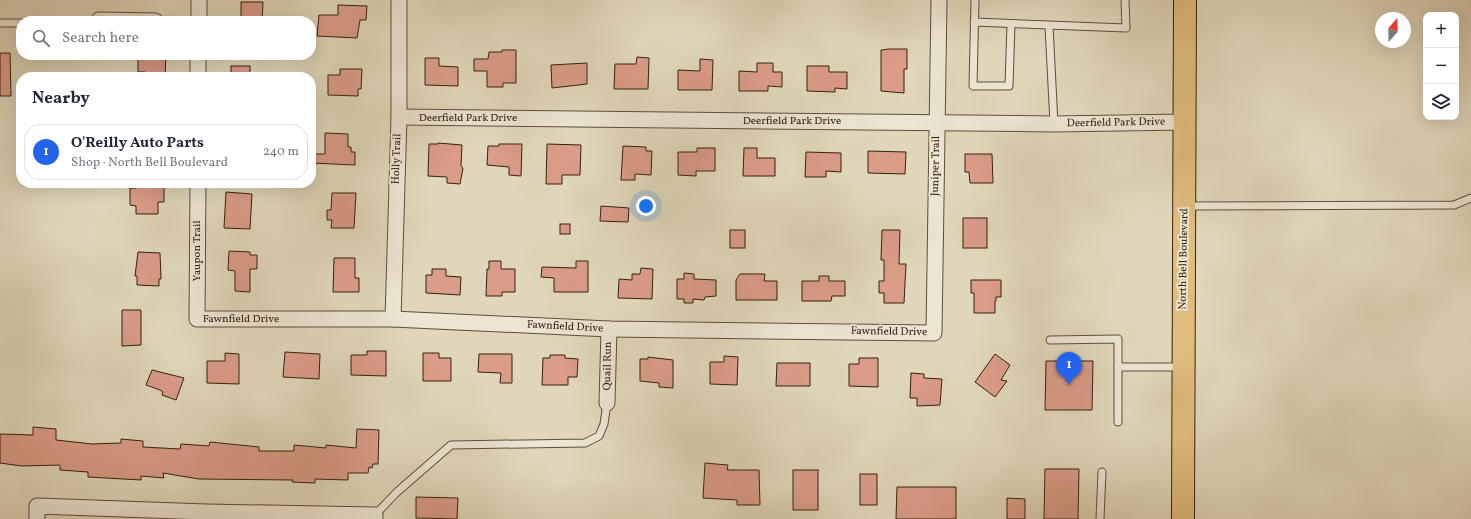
<!DOCTYPE html>
<meta charset="utf-8">
<style>
:root{--surface:#fff;--page:#f6f6f7;--text:#1f2937;--muted:#747a83;--line:#e0e1e3;--accent:#2563eb}
body{margin:0;font-family:Vollkorn,serif;background:var(--page);color:var(--text)}
.controls{position:absolute;right:12px;top:12px;display:grid;overflow:hidden;border-radius:8px;box-shadow:0 4px 16px #0002}
.controls button{width:36px;height:36px;display:grid;place-items:center;padding:0;border:0;border-bottom:1px solid var(--line);background:var(--surface);color:var(--text);font:20px sans-serif}
.compass{position:absolute;left:1375px;top:12px;width:36px;height:36px;border-radius:50%;background:var(--surface);box-shadow:0 4px 16px #0002;rotate:20deg}
.you{position:absolute;left:646px;top:206px;width:14px;height:14px;margin:-10px;border:3px solid #fff;border-radius:50%;background:#1a73e8;box-shadow:0 0 0 6px #1a73e833}
.badge{display:grid;place-items:center;width:26px;height:26px;border-radius:50%;background:var(--accent);color:#fff;font-size:13px;font-weight:700}
.pin{position:absolute;translate:-50% -33px;filter:drop-shadow(0 1px 2px #0008)}
.pin::after{content:'';position:absolute;top:21px;width:14px;height:12px;background:inherit;clip-path:polygon(0 0,100% 0,50% 100%)}
.list{margin:0;padding:0;list-style:none}
h2{display:flex;justify-content:space-between;align-items:center;height:52px;margin:0;padding:0 16px;font-size:17px}
h2 small{font-size:13px;font-weight:400;color:var(--muted)}
.list li{display:grid;grid-template-columns:26px 1fr auto;gap:12px;align-items:center;box-sizing:border-box;height:56px;margin:0 8px 8px;padding:0 8px;border:1px solid var(--line);border-radius:16px}
.list b{display:block;font-size:15px;white-space:nowrap}
.list p{margin:0;font-size:13px;white-space:nowrap;color:var(--muted)}
.list em{font-size:13px;font-style:normal;color:var(--muted)}
.icon{flex:none;width:22px;height:22px;fill:none;stroke:currentColor;stroke-width:2;stroke-linecap:round;stroke-linejoin:round}
.map{position:relative;flex:none;width:1471px;height:519px;overflow:hidden}
.search{position:absolute;background:var(--surface);box-shadow:0 4px 16px #0002;left:16px;top:16px;width:300px;height:44px;display:flex;align-items:center;gap:10px;box-sizing:border-box;padding:0 14px;border-radius:16px;color:var(--muted);font-size:15px}
.panel{position:absolute;background:var(--surface);box-shadow:0 4px 16px #0002;left:16px;top:72px;width:300px;height:116px;border-radius:16px}
.map>svg:first-child{display:block}
.building{fill:#db9c88;stroke:#34210e}
.lines{fill:none;stroke-linecap:round;stroke-linejoin:round}
.service-casing{stroke:#5f4e39;stroke-width:9}
.minor-casing{stroke:#5f4e39;stroke-width:17}
.primary-casing{stroke:#34210e;stroke-width:24}
.service{stroke:#ebe5d2;stroke-width:7}
.minor{stroke:#ebe5d2;stroke-width:15}
.primary{stroke:#e0bc7d;stroke-width:22}
.labels{text-anchor:middle;dominant-baseline:central;stroke-width:4;stroke-linejoin:round;paint-order:stroke}
.street-label{font-size:11px;fill:#34210e;stroke:#ebe5d2}
</style>
<div class="map">
<svg width="1471" height="519" viewBox="0 0 1471 519">
<rect width="100%" height="100%" fill="#e0d7ba"/>
<filter id="stains"><feTurbulence type="fractalNoise" baseFrequency=".005" numOctaves="4"/><feColorMatrix values="0 0 0 0 .2 0 0 0 0 .09 0 0 0 0 .02 0 0 0 .5 -.17"/></filter>
<radialGradient id="worn" r=".72"><stop offset=".6" stop-color="#630" stop-opacity="0"/><stop offset="1" stop-color="#630" stop-opacity=".3"/></radialGradient>
<g class="building">
<path d="M241 2H263L262 21H241Z"/>
<path d="M338 5 367 6 366 20H360L357 38 317 36 319 15H338Z"/>
<path d="M889 49H907V69H904V93L881 91V50Z"/>
<path d="M502 50H516V83H503V87H487V71H474V59H488L489 52H502Z"/>
<path d="M0 53H10L11 96H0Z"/>
<path d="M138 55H166L165 77H145V72H138Z"/>
<path d="M637 57 649 58 648 89H614L615 64H636Z"/>
<path d="M425 58H439V66L458 67V86L425 85Z"/>
<path d="M700 59 713 60 712 90H678V70L700 71Z"/>
<path d="M587 63V84L552 88 551 65Z"/>
<path d="M757 63H773V72H782V87L768 86V91H739V71L757 72Z"/>
<rect x="231" y="66" width="19" height="11"/>
<path d="M807 66H829V72H847V89L835 88V92L807 91Z"/>
<path d="M340 69H362L361 89H358V96L328 95V75H340Z"/>
<path d="M325 133 348 134V147H351V152H355V165L311 163V154H325Z"/>
<path d="M438 143 462 145 461 166 463 168 460 184 447 183V177L428 176 429 144H438Z"/>
<path d="M499 144H522L521 176 509 175V167L487 165 488 146H499Z"/>
<path d="M547 144 581 145 580 175H562V184H546Z"/>
<path d="M623 146 646 147V151H652L651 175 635 174V180H621Z"/>
<path d="M697 148H715V171H696V176L678 175V152H697Z"/>
<path d="M744 148H757V158H775V176H743Z"/>
<path d="M868 151 906 152 905 174 868 173Z"/>
<path d="M806 152 841 153V172L826 171V177H805Z"/>
<path d="M965 154H992L993 183H970L969 172H965Z"/>
<path d="M136 185 164 186V202H158V214H136V206L130 205V188H136Z"/>
<path d="M226 192 252 194 250 229 224 228Z"/>
<path d="M332 193H356L354 228H331L332 220H327V210H331Z"/>
<path d="M601 206 629 208 628 222 600 221Z"/>
<rect x="963" y="218" width="24" height="30"/>
<rect x="560" y="224" width="10" height="10"/>
<rect x="730" y="230" width="15" height="18"/>
<path d="M882 230H900L899 264H906L904 303H884V293H879V281H884V260H881Z"/>
<path d="M229 251 250 252V255H257V269H250V292L235 291V271L228 270Z"/>
<path d="M138 252 160 253 161 279H159V286L137 285V276H135Z"/>
<path d="M334 258H355V278H359V292H333Z"/>
<path d="M489 261H501V269H515V292H502V296H486L487 269H489Z"/>
<path d="M576 261H588V292H554V278L541 277 542 267 576 268Z"/>
<path d="M641 268 653 269 652 299 618 298 619 279 632 280V274H640Z"/>
<path d="M432 269H446V276L461 277 460 295 426 293V275H432Z"/>
<path d="M684 273 694 274V279L716 280V296L705 297 704 300 693 299V303H684V299H677V279H684Z"/>
<path d="M740 274H765L764 281H777V300H736V280Z"/>
<path d="M819 276H829V281H845V296H832L831 301H802V281H819Z"/>
<path d="M971 280H1001V297H996V301H995V313H974V293H971Z"/>
<path d="M122 310H141V345L122 346Z"/>
<path d="M367 351H386V376L351 375V355H367Z"/>
<path d="M285 352 320 354 319 379 283 377Z"/>
<path d="M225 353 239 354V384L207 383V361H225Z"/>
<path d="M423 353H439V358H451V381H423Z"/>
<path d="M479 354H512V383H500L501 373 478 372Z"/>
<path d="M995 354 1010 365 1001 380 1007 381 995 397 975 382Z"/>
<path d="M550 355H565V358L578 359 577 377H568V385H542L543 358H550Z"/>
<path d="M724 356 738 357 737 385 710 384V362H724Z"/>
<path d="M648 357 673 360V388L659 387V383L640 381V359H648Z"/>
<path d="M859 358H878V387L849 386V364H859Z"/>
<path d="M1046 361H1093L1092 410H1045Z"/>
<path d="M777 363H810V386H776Z"/>
<path d="M152 370 184 378 176 400 162 395 163 392 160 390 146 385Z"/>
<path d="M911 373 924 374V378L942 379 940 405 917 406V398H910Z"/>
<path d="M33 427 56 429V440L92 444 121 443V439L143 441V447L180 449 181 444 209 446 210 442 259 447V451H294V445L326 448V445L356 448 357 429 379 430 378 464H373L372 468 369 467 368 473H348V480L315 479V483L292 482 293 480 199 479 163 473 164 478 141 476V480L88 477V472L60 470V465L22 466 0 463V434L33 435Z"/>
<path d="M705 463 728 465 727 470H759L760 505H737V500L703 498Z"/>
<path d="M1045 469H1079L1078 519H1044Z"/>
<rect x="793" y="470" width="25" height="40"/>
<rect x="860" y="474" width="17" height="31"/>
<path d="M897 487H956V519H896Z"/>
<path d="M416 497 458 498 457 519 416 518Z"/>
<path d="M1007 498 1025 499V519H1007Z"/>
</g>
<g class="lines">
<defs>
<g id="service">
<path d="M975 0 973 86H1009L1011 24"/>
<path d="M974 22 1126 28 1125 0"/>
<path d="M0 23H21"/>
<path d="M1049 26 1054 124"/>
<path d="M1187 206 1454 205 1471 198"/>
<path d="M1050 340 1118 339V367H1180"/>
<path d="M1118 422V367"/>
<path d="M375 515 397 492 451 445 585 443 599 436 604 424 607 403"/>
<path d="M1100 519 1102 472"/>
</g>
<g id="minor">
<path d="M99 20 155 21"/>
<path d="M199 21V0"/>
<path d="M198 77V55"/>
<path d="M399 117 1054 124 1186 122"/>
<path d="M198 183 197 319H393L609 329 934 333 939 0"/>
<path d="M393 319 399 117V0"/>
<path d="M607 403 609 329"/>
<path d="M37 519V506L206 512 375 515V519"/>
</g>
<path id="primary" d="M1183 519 1185 0"/>
</defs>
<use href="#service" class="service-casing"/>
<use href="#minor" class="minor-casing"/>
<use href="#primary" class="primary-casing"/>
<use href="#service" class="service"/>
<use href="#minor" class="minor"/>
<use href="#primary" class="primary"/>
</g>
<g class="labels">
<g class="street-label">
<text x="468" y="118">Deerfield Park Drive</text>
<text x="792" y="121">Deerfield Park Drive</text>
<text transform="translate(1116 123) rotate(-1)">Deerfield Park Drive</text>
<text transform="translate(397 159) rotate(-88)">Holly Trail</text>
<text transform="translate(936 166) rotate(-89)">Juniper Trail</text>
<text transform="translate(197 251) rotate(-90)">Yaupon Trail</text>
<text transform="translate(1184 259) rotate(-89)">North Bell Boulevard</text>
<text x="241" y="319">Fawnfield Drive</text>
<text transform="translate(565 327) rotate(3)">Fawnfield Drive</text>
<text transform="translate(889 332) rotate(1)">Fawnfield Drive</text>
<text transform="translate(608 366) rotate(-89)">Quail Run</text>
</g>
</g>
<rect width="100%" height="100%" filter="url(#stains)"/>
<rect width="100%" height="100%" fill="url(#worn)"/>
</svg>
<div class="controls">
<button>+</button>
<button>−</button>
<button><svg class="icon" aria-label="layers" viewBox="0 0 24 24"><path d="M12 4l9 5-9 5-9-5zM3 14l9 5 9-5"/></svg></button>
</div>
<svg class="compass" viewBox="-18 -18 36 36"><path d="M0-13l5 13h-10z" fill="#e53935"/><path d="M0 13l5-13h-10z" fill="#747a83"/></svg>
<div class="you"></div>
<div class="pin badge" style="left:1069px;top:385px">1</div>
<div class="search"><svg class="icon" aria-label="search" viewBox="0 0 24 24"><circle cx="10" cy="10" r="6"/><path d="M15 15l6 6"/></svg>Search here</div>
<section class="panel">
<h2>Nearby<small></small></h2>
<ul class="list">
<li><span class="badge">1</span><div><b>O'Reilly Auto Parts</b><p>Shop · North Bell Boulevard</p></div><em>240 m</em></li>
</ul>
</section>
</div>
